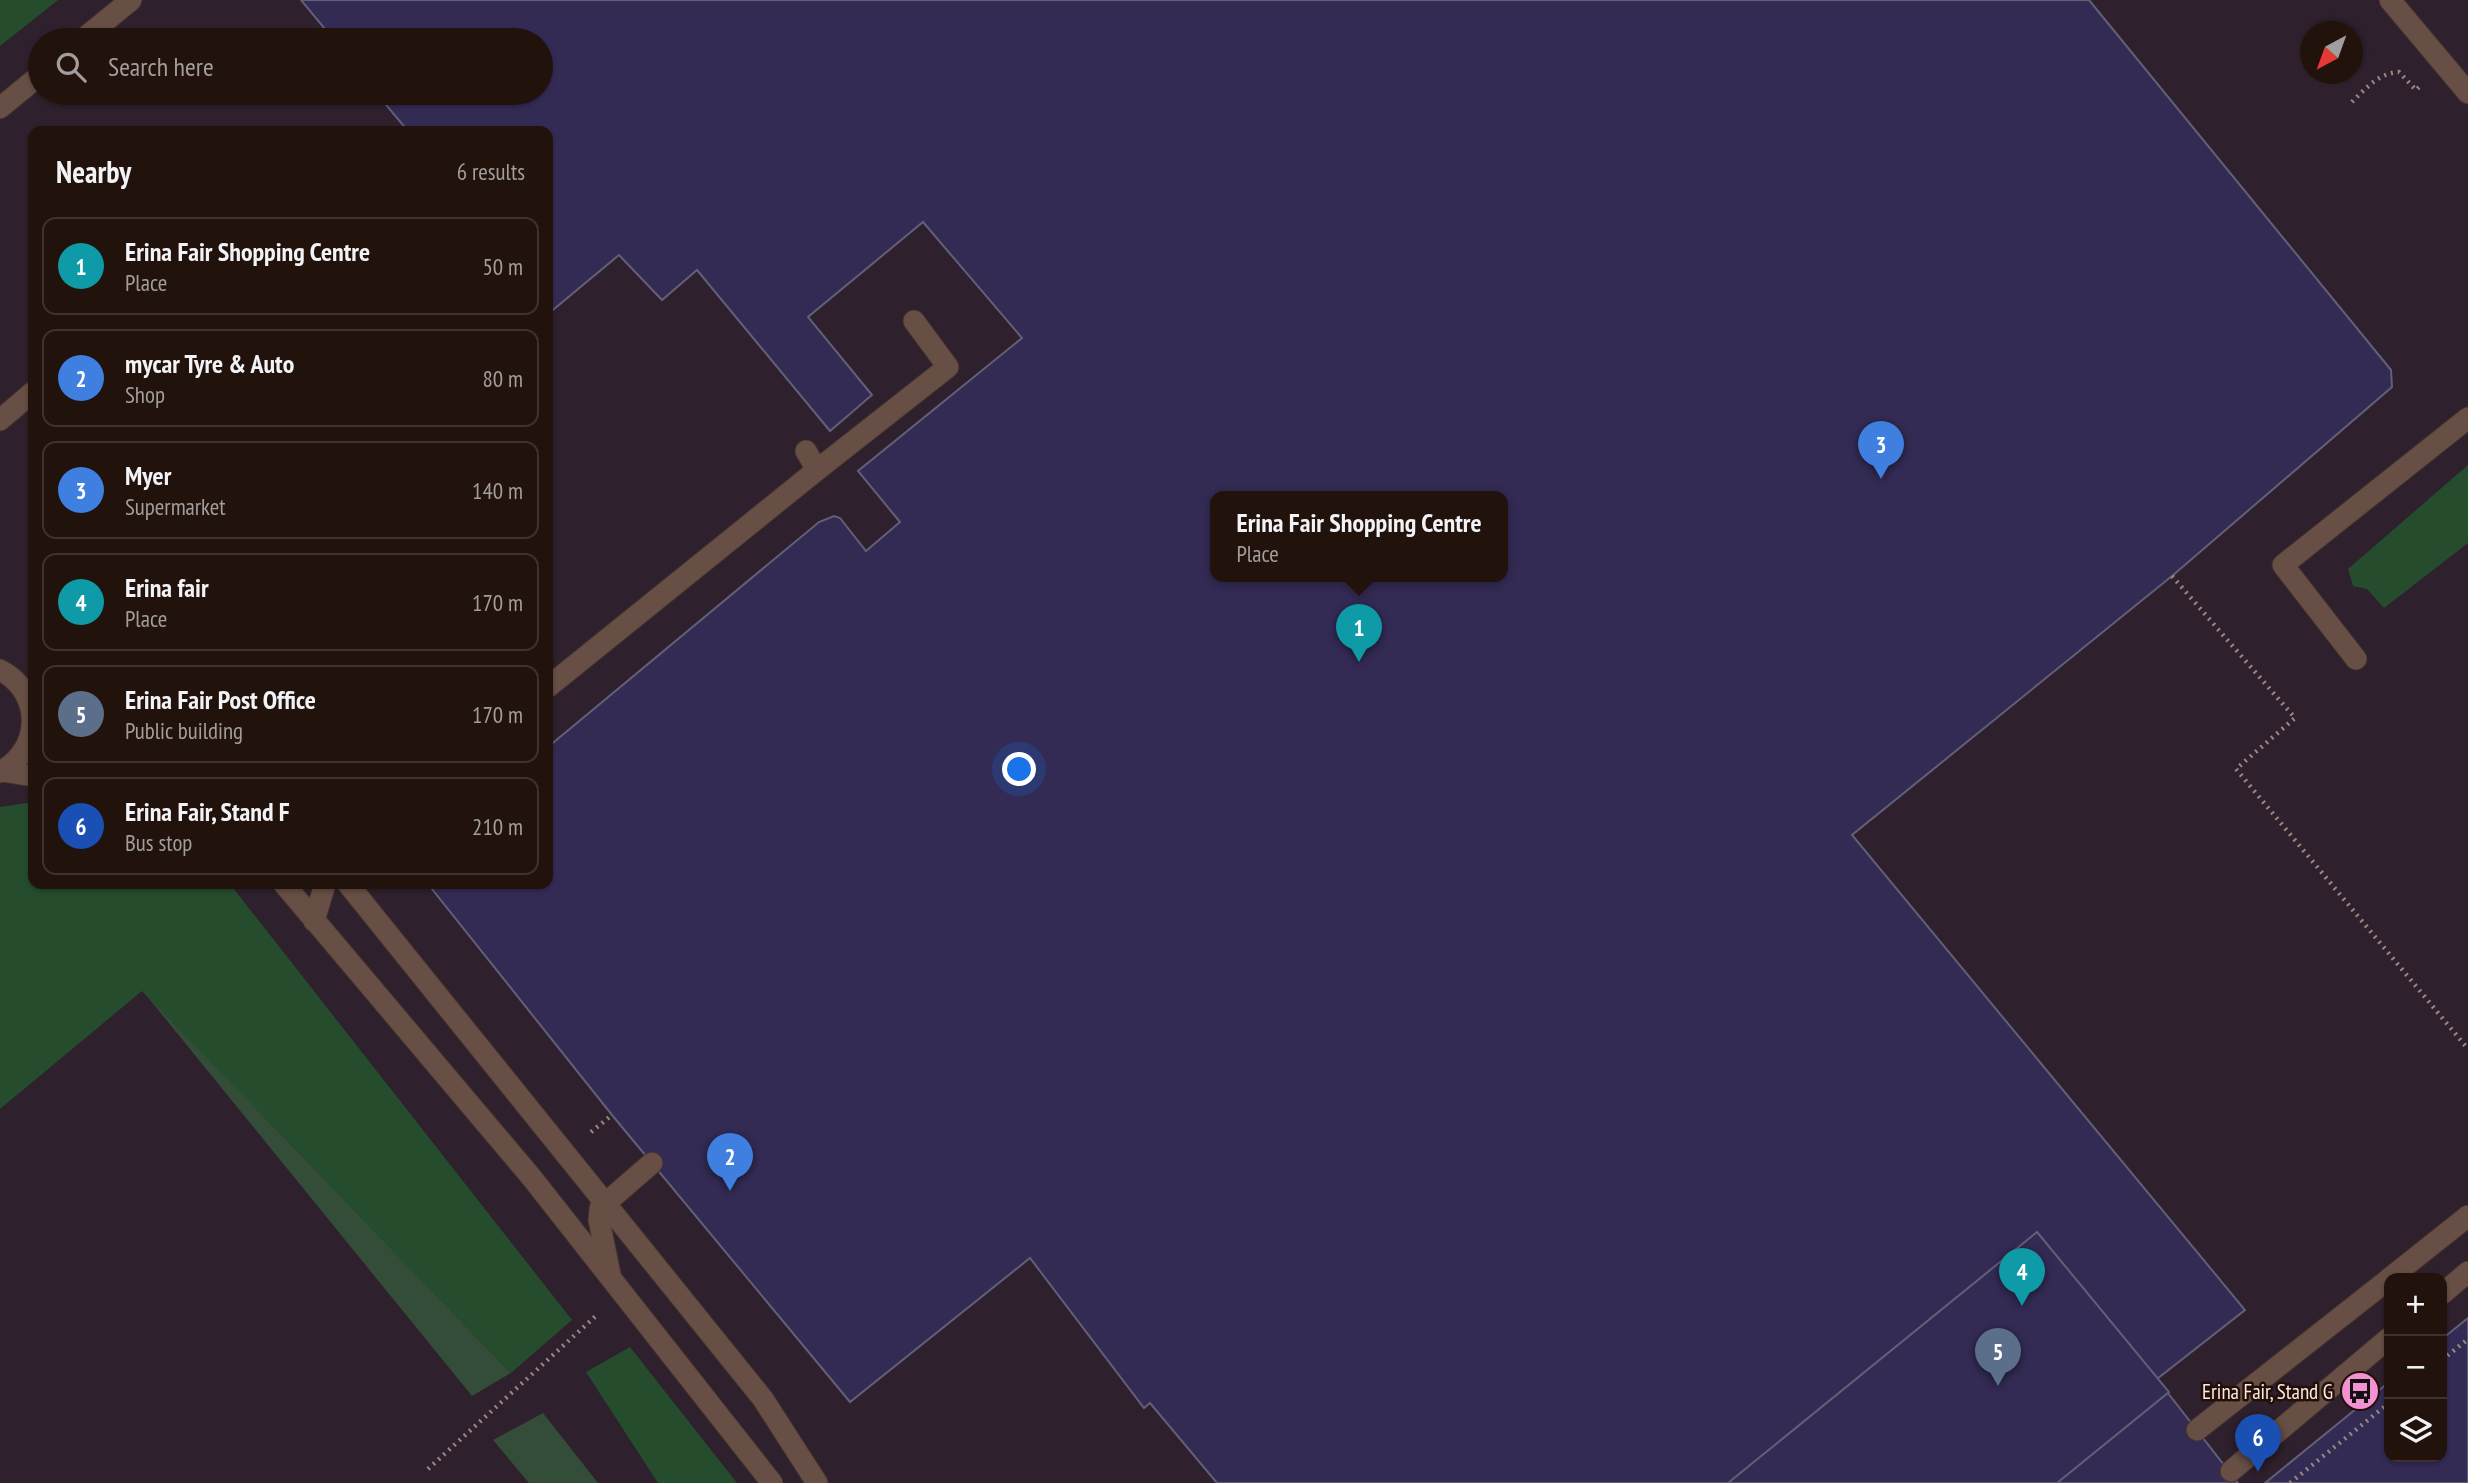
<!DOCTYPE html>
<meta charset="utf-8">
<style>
:root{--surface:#22120c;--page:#2a1b15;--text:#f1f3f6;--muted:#a29e9d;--line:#3f322d;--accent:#0f766e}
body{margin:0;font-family:"PT Sans Narrow",sans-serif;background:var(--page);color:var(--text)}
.controls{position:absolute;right:21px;bottom:21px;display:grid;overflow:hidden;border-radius:14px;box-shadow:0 2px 5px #0004}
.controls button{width:63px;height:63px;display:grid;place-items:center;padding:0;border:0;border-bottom:2px solid var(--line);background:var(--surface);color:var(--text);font:35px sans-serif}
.compass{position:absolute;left:2300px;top:21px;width:63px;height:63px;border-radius:50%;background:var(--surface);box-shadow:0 2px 5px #0004;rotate:221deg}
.you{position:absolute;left:1020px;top:770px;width:24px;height:24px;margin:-18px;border:5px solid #fff;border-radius:50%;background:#1a73e8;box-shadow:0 0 0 10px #1a73e833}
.badge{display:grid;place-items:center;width:46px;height:46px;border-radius:50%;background:var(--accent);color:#fff;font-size:23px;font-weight:700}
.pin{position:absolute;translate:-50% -58px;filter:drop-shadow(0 2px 4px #0008)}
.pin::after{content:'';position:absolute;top:37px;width:24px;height:21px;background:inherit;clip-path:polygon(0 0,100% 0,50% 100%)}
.popup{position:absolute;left:1210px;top:491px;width:298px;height:91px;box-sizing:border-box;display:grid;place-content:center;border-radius:14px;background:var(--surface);filter:drop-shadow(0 2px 5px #0005);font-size:23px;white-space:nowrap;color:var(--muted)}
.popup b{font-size:26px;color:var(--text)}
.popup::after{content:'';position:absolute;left:50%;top:100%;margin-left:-14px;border:14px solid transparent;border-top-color:var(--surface)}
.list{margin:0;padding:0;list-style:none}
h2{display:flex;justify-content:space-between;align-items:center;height:91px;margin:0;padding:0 28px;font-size:30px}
h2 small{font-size:23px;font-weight:400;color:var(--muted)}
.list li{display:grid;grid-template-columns:46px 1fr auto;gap:21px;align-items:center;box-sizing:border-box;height:98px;margin:0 14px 14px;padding:0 14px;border:2px solid var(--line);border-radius:14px}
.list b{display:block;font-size:26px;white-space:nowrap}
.list p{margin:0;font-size:23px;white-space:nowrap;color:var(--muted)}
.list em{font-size:23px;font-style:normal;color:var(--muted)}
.icon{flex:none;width:38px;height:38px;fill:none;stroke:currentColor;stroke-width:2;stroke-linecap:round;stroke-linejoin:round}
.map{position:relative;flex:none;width:2468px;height:1483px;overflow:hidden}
.search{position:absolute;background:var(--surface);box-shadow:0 2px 5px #0004;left:28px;top:28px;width:525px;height:77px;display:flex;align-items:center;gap:18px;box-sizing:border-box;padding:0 24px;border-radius:38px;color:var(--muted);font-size:26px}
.panel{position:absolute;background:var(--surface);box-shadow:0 2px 5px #0004;left:28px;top:126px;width:525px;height:763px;border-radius:14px}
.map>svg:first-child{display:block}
.commercial{fill:#2e202c;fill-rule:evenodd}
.green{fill:#344d38}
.forest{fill:#254d2d}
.building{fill:#332b54;stroke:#625f77;stroke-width:2;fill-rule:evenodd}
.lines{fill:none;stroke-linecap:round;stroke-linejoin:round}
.lane-casing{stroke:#42322d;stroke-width:23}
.path{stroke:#998780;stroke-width:4.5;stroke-dasharray:2 5;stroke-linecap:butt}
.lane{stroke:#674f45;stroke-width:21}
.labels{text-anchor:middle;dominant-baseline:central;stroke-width:5;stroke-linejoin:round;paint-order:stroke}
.poi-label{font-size:21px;fill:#f9eae3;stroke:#230f07;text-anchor:end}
</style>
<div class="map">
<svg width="2468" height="1483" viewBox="0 0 2468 1483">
<rect width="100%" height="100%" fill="#2d1810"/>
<path class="commercial" d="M0 0H2468V1483H0ZM2310 32H2352V74H2310ZM40 40H541V93H40ZM33 131H548V884H33ZM1216 496H1502V576H1216ZM2389 1278H2442V1457H2389Z"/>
<g class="green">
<path d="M142 990 511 1373 472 1396Z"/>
<path d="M543 1413 598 1483H529L493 1440Z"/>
</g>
<g class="forest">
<path d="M0 0H58L0 46Z"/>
<path d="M2468 465V543L2384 608 2367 589 2353 586 2348 569Z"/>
<path d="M33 802V884H230L572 1320 511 1373 142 991 0 1109V807Z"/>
<path d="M630 1347 737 1483H658L586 1372Z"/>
</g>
<g class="building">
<path d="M301 0H2089L2391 370 2392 387 2172 576 1852 835 2245 1310 2157 1379 2238 1483H1217L1150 1403 1144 1408 1030 1258 850 1402 612 1115 428 884H548V747L819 522 834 516 840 518 866 551 900 522 858 471 1022 338 923 222 808 317 872 395 830 431 697 270 662 300 619 255 548 314V131H408L376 93H541V40H334ZM1216 496H1502V576H1216Z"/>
<path d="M2037 1232 2169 1392 2057 1483H1728Z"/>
<path d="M2468 1318V1483H2265L2389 1382V1457H2442V1339Z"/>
</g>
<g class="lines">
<defs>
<g id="lane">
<path d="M2390 0 2468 93"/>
<path d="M82 40 131 0"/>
<path d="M0 108 40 75"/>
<path d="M0 420 33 392"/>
<path d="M817 470 948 367 914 321"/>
<path d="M2356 659 2283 565 2468 418"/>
<path d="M0 670C43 692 43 749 0 772"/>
<path d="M548 687 817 470 806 451"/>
<path d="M2 771 33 776"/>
<path d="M284 884 532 1178 772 1483"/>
<path d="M348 884 763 1399 817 1483"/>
<path d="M314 921 325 884"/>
<path d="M610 1274 599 1220 600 1208 652 1163"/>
<path d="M2390 1278 2468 1216"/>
<path d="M2442 1294 2468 1272"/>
<path d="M2197 1430 2389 1279"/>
<path d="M2231 1471 2389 1338"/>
</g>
</defs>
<use href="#lane" class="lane-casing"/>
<g class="path">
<path d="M2352 102C2366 88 2379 73 2399 72L2416 90 2420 86"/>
<path d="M2172 576 2295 718 2236 769 2468 1049"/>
<path d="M591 1132 612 1115"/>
<path d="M2442 1360 2468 1339"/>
<path d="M428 1469 598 1314"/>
<path d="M2290 1483 2389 1403"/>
</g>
<use href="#lane" class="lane"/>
</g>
<defs>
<symbol id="bus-disc" viewBox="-11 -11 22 22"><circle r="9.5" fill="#f491d3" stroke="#230f07"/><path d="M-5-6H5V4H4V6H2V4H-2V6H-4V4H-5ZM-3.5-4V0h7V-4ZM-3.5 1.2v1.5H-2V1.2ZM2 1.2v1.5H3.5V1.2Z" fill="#111"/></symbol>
</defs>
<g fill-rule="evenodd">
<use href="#bus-disc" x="2338" y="1369" width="44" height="44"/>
</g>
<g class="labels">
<g class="poi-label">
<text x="2333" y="1391">Erina Fair, Stand G</text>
</g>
</g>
</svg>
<div class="controls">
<button>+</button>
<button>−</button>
<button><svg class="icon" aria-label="layers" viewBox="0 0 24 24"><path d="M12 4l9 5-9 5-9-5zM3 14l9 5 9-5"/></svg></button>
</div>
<svg class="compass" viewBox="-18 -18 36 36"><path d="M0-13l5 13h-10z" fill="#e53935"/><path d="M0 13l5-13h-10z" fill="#a29e9d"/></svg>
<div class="you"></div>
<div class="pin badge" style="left:1359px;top:662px;background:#0f9aa8">1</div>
<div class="popup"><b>Erina Fair Shopping Centre</b>Place</div>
<div class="pin badge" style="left:730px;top:1191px;background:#3f7fe0">2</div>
<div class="pin badge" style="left:1881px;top:479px;background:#3f7fe0">3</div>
<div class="pin badge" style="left:2022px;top:1306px;background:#0f9aa8">4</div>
<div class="pin badge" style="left:1998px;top:1386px;background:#5c6f8a">5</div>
<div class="pin badge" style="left:2258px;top:1472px;background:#1a4fb4">6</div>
<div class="search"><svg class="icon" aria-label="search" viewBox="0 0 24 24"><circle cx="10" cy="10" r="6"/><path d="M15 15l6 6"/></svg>Search here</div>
<section class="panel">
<h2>Nearby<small>6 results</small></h2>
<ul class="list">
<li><span class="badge" style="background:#0f9aa8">1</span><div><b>Erina Fair Shopping Centre</b><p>Place</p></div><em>50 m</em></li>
<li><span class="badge" style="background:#3f7fe0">2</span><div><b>mycar Tyre &amp; Auto</b><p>Shop</p></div><em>80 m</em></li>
<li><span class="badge" style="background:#3f7fe0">3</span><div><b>Myer</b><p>Supermarket</p></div><em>140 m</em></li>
<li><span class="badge" style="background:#0f9aa8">4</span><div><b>Erina fair</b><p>Place</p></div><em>170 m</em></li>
<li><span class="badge" style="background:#5c6f8a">5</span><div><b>Erina Fair Post Office</b><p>Public building</p></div><em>170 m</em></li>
<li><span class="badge" style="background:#1a4fb4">6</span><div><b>Erina Fair, Stand F</b><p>Bus stop</p></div><em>210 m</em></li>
</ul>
</section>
</div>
